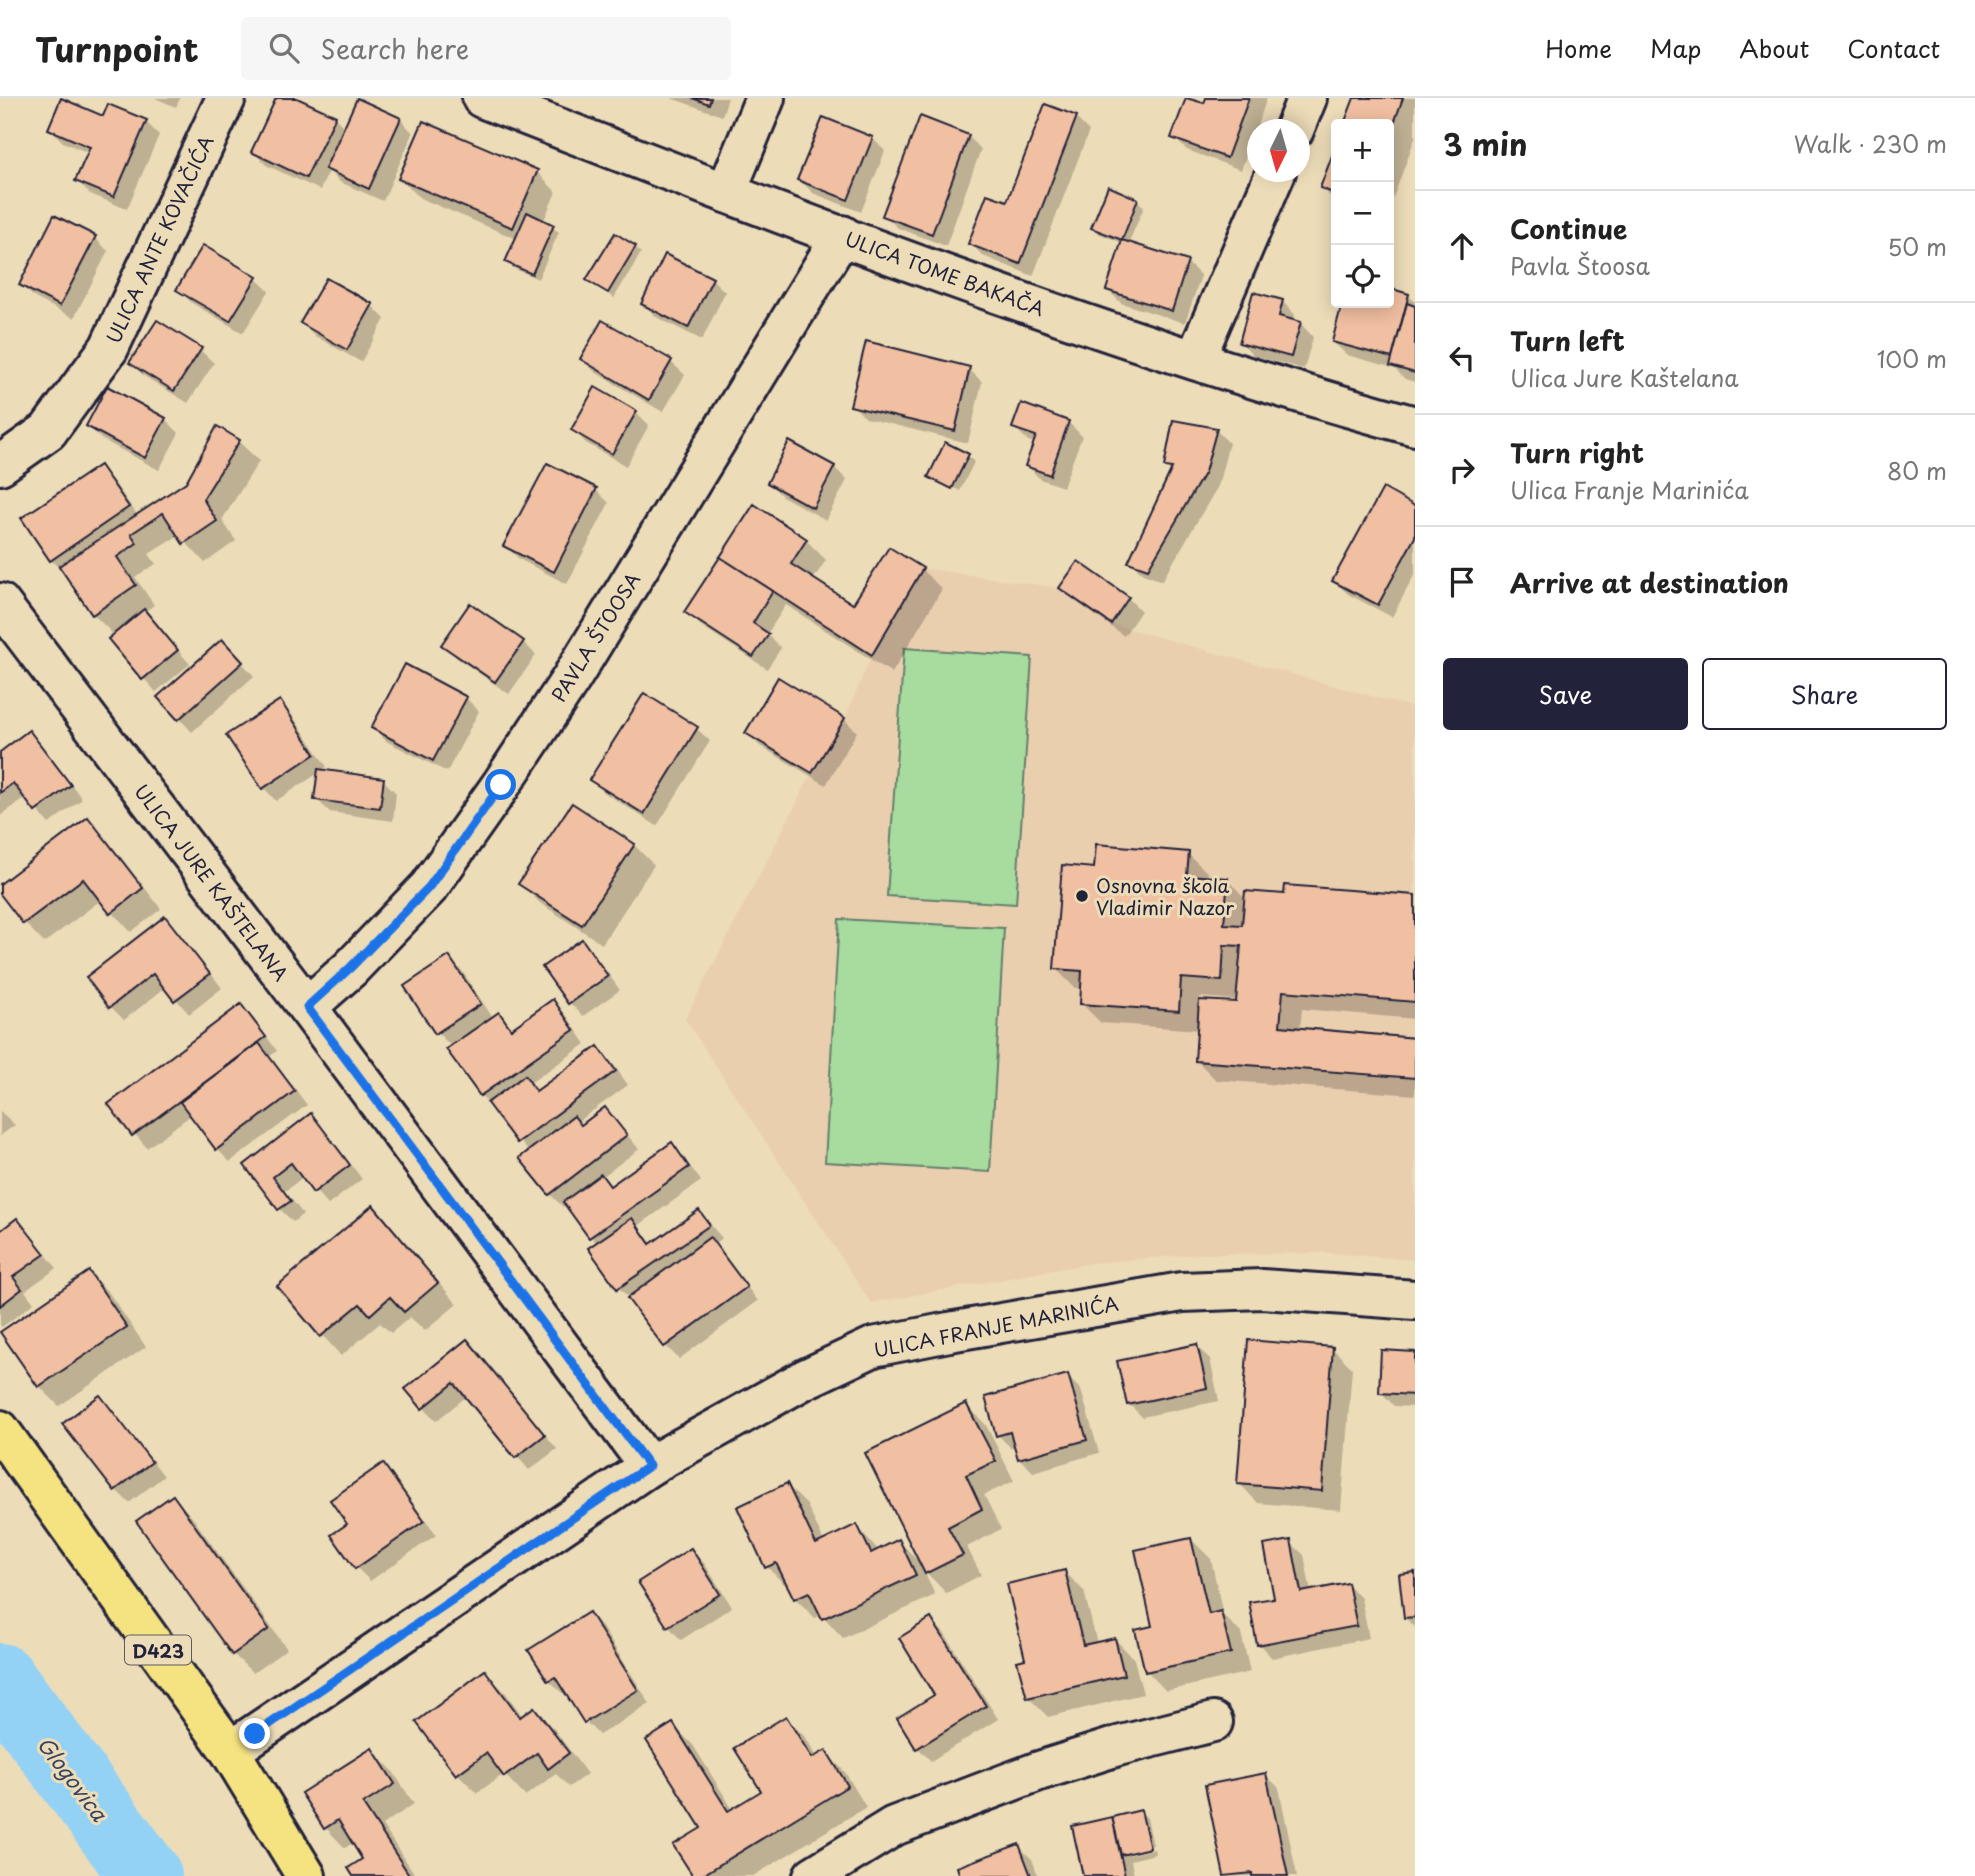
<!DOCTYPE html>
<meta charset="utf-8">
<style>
:root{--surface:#fff;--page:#f6f6f6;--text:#222;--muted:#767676;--line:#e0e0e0;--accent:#22223b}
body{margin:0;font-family:"Playpen Sans",sans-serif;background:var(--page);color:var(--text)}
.controls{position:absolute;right:21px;top:21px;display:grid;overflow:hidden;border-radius:7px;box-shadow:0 4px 18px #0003}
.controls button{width:63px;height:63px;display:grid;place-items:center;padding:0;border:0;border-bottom:2px solid var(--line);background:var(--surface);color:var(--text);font:35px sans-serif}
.compass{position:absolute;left:1247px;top:21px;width:63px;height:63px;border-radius:50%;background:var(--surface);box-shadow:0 4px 18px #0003;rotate:185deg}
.stop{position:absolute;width:21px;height:21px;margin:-16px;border:5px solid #1a73e8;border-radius:50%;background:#fff}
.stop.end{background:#1a73e8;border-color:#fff;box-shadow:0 2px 7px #0008}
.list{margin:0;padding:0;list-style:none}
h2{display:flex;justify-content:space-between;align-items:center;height:91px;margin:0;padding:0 28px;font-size:30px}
h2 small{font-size:23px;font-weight:400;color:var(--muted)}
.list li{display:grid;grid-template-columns:46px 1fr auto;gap:21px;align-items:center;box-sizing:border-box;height:112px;padding:0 28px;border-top:2px solid var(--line)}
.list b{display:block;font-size:26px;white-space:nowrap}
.list p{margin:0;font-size:23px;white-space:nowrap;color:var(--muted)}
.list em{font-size:23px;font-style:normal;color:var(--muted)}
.actions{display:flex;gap:14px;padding:21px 28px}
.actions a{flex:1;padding:16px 0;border:2px solid var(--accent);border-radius:7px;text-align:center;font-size:24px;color:var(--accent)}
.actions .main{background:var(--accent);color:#fff}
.icon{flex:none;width:38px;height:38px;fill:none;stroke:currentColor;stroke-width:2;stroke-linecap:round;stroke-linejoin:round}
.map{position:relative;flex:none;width:1415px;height:1778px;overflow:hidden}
header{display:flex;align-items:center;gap:42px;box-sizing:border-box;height:98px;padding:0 35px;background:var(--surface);border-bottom:2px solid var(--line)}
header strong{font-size:33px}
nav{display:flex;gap:38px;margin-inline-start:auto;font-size:24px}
.search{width:490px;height:63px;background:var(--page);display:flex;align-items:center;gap:18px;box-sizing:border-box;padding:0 24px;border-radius:7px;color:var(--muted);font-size:26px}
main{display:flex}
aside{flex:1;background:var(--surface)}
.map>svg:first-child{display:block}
.built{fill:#eacfaf}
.green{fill:#a7dc9e;stroke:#647f6c;stroke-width:2}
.shadow{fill:#0003;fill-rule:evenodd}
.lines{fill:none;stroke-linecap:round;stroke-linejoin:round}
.river{stroke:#94d2f5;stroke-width:72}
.building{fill:#f1bfa1;stroke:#22223b;stroke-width:2}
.street-casing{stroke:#22223b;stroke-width:44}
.primary-casing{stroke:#22223b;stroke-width:44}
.street{stroke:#eddcb8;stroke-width:38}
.primary{stroke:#f5e382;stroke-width:38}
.route{stroke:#1a73e8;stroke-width:9}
.poi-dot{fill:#22223b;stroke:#eddcb8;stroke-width:2.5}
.labels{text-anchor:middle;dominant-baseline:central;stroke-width:6;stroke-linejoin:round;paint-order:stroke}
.shield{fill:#eddcb8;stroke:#5f5a60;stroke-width:2}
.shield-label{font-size:18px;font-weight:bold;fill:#22223b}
.street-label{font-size:19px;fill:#22223b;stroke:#eddcb8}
.poi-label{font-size:19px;fill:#22223b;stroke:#eddcb8;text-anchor:start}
.water-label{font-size:21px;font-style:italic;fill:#394560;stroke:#eddcb8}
</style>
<header>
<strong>Turnpoint</strong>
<div class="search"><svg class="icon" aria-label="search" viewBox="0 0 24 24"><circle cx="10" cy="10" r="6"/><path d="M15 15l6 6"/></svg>Search here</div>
<nav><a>Home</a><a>Map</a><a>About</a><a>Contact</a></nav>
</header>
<main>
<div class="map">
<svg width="1415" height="1778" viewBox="0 0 1415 1778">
<rect width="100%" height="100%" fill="#eddcb8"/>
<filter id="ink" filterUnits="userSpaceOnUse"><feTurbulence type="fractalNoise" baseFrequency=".0143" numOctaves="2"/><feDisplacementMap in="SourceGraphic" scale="14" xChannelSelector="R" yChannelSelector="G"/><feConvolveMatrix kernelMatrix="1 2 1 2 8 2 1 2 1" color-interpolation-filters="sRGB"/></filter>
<g filter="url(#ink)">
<path class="built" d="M923 470 1059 490 1111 526 1415 610V1162L1330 1155 1200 1156 1093 1165 871 1205 685 921 812 675 845 620 872 556Z"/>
<g class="green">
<path d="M904 550 1032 559 1016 806 887 798Z"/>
<path d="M839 821 1004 830 990 1074 825 1064Z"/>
</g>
<g class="shadow">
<path d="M155 0H180L176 9Z"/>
<path d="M278 0H293L335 20 345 30 400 21 413 35 383 103 340 84 329 73 320 92 266 67 253 53Z"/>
<path d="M671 0H728L722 18Z"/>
<path d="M1188 0 1205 7 1207 0H1267L1241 72 1187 52 1173 39Z"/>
<path d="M1355 0H1415V40L1389 111V26H1346Z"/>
<path d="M1076 20 1089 33 1033 178 983 158 970 145 1008 106Z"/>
<path d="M146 24 159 37 127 111 90 96 77 82 89 55 63 44 50 31Z"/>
<path d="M968 38 981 51 946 148 898 130 884 117Z"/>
<path d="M872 40 885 53 861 114 813 95 799 81Z"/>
<path d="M1336 52V104L1322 90Z"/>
<path d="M537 74 556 94 543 124 559 134 538 181 513 170 507 164 517 141 420 100 400 80Z"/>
<path d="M1137 102 1144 109 1128 146 1187 164 1201 178 1185 225 1121 205 1108 192 1123 145 1100 136 1093 130Z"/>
<path d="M95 140 108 153 74 220 35 200 21 187Z"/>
<path d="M635 149 641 155 614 200 588 182Z"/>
<path d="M255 180 269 193 243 235 192 205 178 191Z"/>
<path d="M712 181 725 194 702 242 656 219 643 205Z"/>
<path d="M327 182 372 208 385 221 361 264 315 238 302 225Z"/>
<path d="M1389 192 1408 197 1415 204V284L1405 281 1394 270 1347 257 1333 244 1344 205H1389Z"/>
<path d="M1282 203 1295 217 1293 224 1300 225 1313 239 1304 271 1254 258 1241 244Z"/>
<path d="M603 225 671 264 685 277 663 314 595 274 582 261Z"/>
<path d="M200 252 214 265 188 305 144 278 131 265Z"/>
<path d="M969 271 982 284 968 345 866 320 852 307Z"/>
<path d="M108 291 165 321 179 335 159 372 101 341 88 328Z"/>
<path d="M636 314 649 327 626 368 586 345 573 332Z"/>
<path d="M1068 324 1082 338 1063 389 1040 381 1027 367 1035 345 1028 343 1014 329Z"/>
<path d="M217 331 239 344 259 363 222 422 236 443 205 465 179 437 149 456 156 466 135 479 154 507 144 514 190 566 156 594 110 542 115 538 93 516 64 475 51 462 100 369 113 383 138 418 187 385Z"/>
<path d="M1216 332 1229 345 1218 388 1162 483 1143 476 1130 463 1172 375 1166 368Z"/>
<path d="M946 347 968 358 974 364 960 393 935 380V383L930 378Z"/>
<path d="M834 369 847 382 826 422 782 398 769 385Z"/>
<path d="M596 392 609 405 567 486 519 461 506 448Z"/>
<path d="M1383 392 1415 410V476L1392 519 1348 496 1334 483Z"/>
<path d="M806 442 826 462 813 482 853 508 890 452 922 472 942 491 892 575 786 507 767 536 781 550 767 571 700 527 686 514Z"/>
<path d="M1062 490 1128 500 1141 513 1124 538 1075 503Z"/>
<path d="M523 544 536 557 509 596 457 560 444 547Z"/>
<path d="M235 557 254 578 192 634 179 620Z"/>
<path d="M466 600 479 613 447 674 386 643 373 630Z"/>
<path d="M279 604 292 617 327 669 321 673 383 682 396 695 393 723 330 714 316 701 320 674 276 703 263 689Z"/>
<path d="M844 621 857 634 826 687 760 648 747 635Z"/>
<path d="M696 630 710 643 657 728 605 695 592 682Z"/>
<path d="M29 634 42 647 82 701 49 726 26 699 0 718V656Z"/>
<path d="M88 721 107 741 161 811 131 834 101 802 44 845 25 825 0 793V788Z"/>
<path d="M634 747 654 767 602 846 540 805 521 786Z"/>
<path d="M1188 756 1208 775V780L1227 781 1246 801 1286 798 1287 789 1415 799V921L1302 911 1300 932 1415 942V997L1216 982 1196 962 1199 932 1101 925 1081 905 1082 891 1075 890 1055 870 1096 772ZM1200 899 1238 902V906L1200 904Z"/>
<path d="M165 820 178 833 222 890 189 916 166 889 124 922 111 909Z"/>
<path d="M581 843 594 857 620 892 583 918 570 905 544 870Z"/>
<path d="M449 860 462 873 493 920 499 916 513 931 553 904 566 917 586 946 530 985 539 994 598 950 611 963 628 987 577 1024 582 1029 605 1011 639 1051 602 1079 612 1089 671 1047 684 1060 701 1083 638 1128 652 1146 699 1114 722 1140 714 1146 758 1203 679 1261 666 1248 631 1202 618 1189 597 1146 567 1106 563 1109 550 1096 529 1054 481 997 452 949 437 934Z"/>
<path d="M241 908 254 921 277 953 270 958 307 1007 230 1064 217 1051 191 1017 147 1050 110 1007Z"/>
<path d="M0 1013 15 1027 0 1038Z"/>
<path d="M311 1018 324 1031 362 1081 328 1107 303 1079 285 1093 303 1116 293 1124 280 1111 246 1068Z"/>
<path d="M373 1109 392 1129 457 1206 425 1233 410 1219 391 1235 380 1225 341 1258 279 1188Z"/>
<path d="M17 1122 57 1170 25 1193 34 1205 2 1229 0 1227V1135Z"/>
<path d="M89 1175 109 1195 146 1249 59 1308 39 1288Z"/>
<path d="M467 1243 557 1351 529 1372 467 1298 436 1323 423 1309Z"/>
<path d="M1196 1248 1210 1261 1219 1303 1142 1319 1129 1306Z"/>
<path d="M1332 1250 1352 1270 1341 1412 1258 1405 1239 1385Z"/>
<path d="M1382 1254 1415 1256V1309L1394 1308 1381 1294Z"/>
<path d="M1067 1278 1081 1292 1099 1355 1033 1374 1020 1361 1016 1349 1011 1350 998 1337Z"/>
<path d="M100 1299 113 1313 164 1378 129 1405 116 1392 65 1327Z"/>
<path d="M966 1307 986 1327 1014 1383 984 1397 1001 1431 967 1449 981 1477 946 1495 923 1471 935 1497 843 1540 822 1517 815 1520 795 1500 789 1488 787 1489 767 1469 739 1410 787 1387 807 1407 824 1444 857 1428 879 1453 899 1443 921 1466Z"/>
<path d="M383 1368 396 1381 436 1437 370 1483 357 1470 334 1438 349 1426Z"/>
<path d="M173 1400 192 1419 287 1551 253 1575 233 1556Z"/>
<path d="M1191 1441 1211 1461 1223 1517 1241 1535 1250 1574 1166 1593 1147 1573 1154 1529Z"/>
<path d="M1290 1444 1304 1457 1311 1494 1348 1487 1361 1500 1369 1540 1272 1560 1259 1546 1276 1501Z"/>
<path d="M691 1452 704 1465 732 1509 681 1542 668 1528Z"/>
<path d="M1064 1473 1084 1493 1097 1546 1115 1541 1134 1561 1143 1596 1048 1619 1028 1599 1027 1563Z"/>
<path d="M1415 1475V1529L1405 1520 1401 1477Z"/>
<path d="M589 1516 602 1529 650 1606 599 1637 586 1624 566 1593 562 1595 549 1582Z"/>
<path d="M931 1522 944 1535 998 1621 931 1663 918 1650 899 1621 936 1597Z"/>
<path d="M485 1575 505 1594 523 1619 534 1612 554 1631 587 1676 569 1689 556 1676 525 1698 504 1676 477 1695 457 1675Z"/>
<path d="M786 1620 806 1640 817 1659 825 1654 845 1674 866 1709 753 1778H695L703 1730 673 1627 693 1647 733 1712 763 1693Z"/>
<path d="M372 1652 392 1672 414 1706 382 1727 416 1778H355L365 1762 354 1744 345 1750 326 1730 303 1696Z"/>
<path d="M1266 1677 1279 1690 1297 1778H1226L1207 1689Z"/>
<path d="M1141 1714 1147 1720 1153 1747 1129 1753V1757L1154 1751 1155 1756 1131 1762 1134 1778H1085L1074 1730Z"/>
<path d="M1018 1748 1032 1761 1038 1778H962Z"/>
</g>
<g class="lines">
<path class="river" d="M0 1581 146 1778"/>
</g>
<g class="building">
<path d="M61 0 103 18 108 6 147 22 114 99 75 83 90 49 48 31Z"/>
<path d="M276 0H297L336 18 306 80 251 54Z"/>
<path d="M357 0 401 20 369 91 325 71Z"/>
<path d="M692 0H711L709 6Z"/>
<path d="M1186 0 1204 5 1206 0H1249L1227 60 1171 40Z"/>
<path d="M1354 0H1403L1389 39V26H1344Z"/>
<path d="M1045 6 1077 18 1020 166 968 146 987 96 1007 103Z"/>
<path d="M920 18 969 37 932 136 882 118Z"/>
<path d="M823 19 873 39 848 102 797 82Z"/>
<path d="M423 23 538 72 513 130 398 81Z"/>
<path d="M1336 47V96L1320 90Z"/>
<path d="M1108 88 1138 101 1122 142 1091 130Z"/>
<path d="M527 114 554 127 532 176 505 164Z"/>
<path d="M54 117 96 138 60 208 19 187Z"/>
<path d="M615 135 636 148 608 195 586 182Z"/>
<path d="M1122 142 1188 163 1172 213 1106 192Z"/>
<path d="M203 147 257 179 230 223 176 192Z"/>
<path d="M665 156 713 180 688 230 641 206Z"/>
<path d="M326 180 373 206 347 252 300 225Z"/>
<path d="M1389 190 1409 196 1392 260 1332 244 1342 205H1389Z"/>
<path d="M1253 194 1283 202 1279 218 1301 224 1291 259 1239 245Z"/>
<path d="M1407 205 1415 208V275L1390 268Z"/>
<path d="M157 222 202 250 174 293 129 265Z"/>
<path d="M602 222 672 262 649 302 580 261Z"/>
<path d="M866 243 970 269 955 333 850 308Z"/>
<path d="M107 288 166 320 145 360 86 328Z"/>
<path d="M595 289 637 313 612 356 571 332Z"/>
<path d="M1021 305 1069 323 1050 377 1025 368 1036 338 1012 330Z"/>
<path d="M1173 322 1217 330 1205 374 1148 471 1128 464 1172 370 1164 369Z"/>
<path d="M217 328 240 342 203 401 217 423 183 446 163 415 131 436 137 445 117 459 136 487 92 517 59 468 186 384Z"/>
<path d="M789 343 835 368 813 410 767 385Z"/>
<path d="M945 344 969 356 952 391 928 379Z"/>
<path d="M547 365 597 390 554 474 503 448Z"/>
<path d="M100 367 129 409 50 463 21 420Z"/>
<path d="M1383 390 1415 408V439L1378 507 1332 483Z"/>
<path d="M754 406 807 441 791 466 853 506 889 449 923 470 872 557 720 459Z"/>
<path d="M720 459 773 493 753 525 769 536 753 559 684 514Z"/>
<path d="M1078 463 1129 499 1111 526 1059 490Z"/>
<path d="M470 505 524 543 495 584 441 547Z"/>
<path d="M144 511 178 552 142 582 108 541Z"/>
<path d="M222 541 243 564 178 622 157 599Z"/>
<path d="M405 566 467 599 433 663 371 630Z"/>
<path d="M778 579 845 620 812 675 745 635Z"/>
<path d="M644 595 698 629 644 716 589 682Z"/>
<path d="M280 602 315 656 262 691 226 637Z"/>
<path d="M29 632 71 687 35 714 13 685 0 695V654Z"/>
<path d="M318 671 384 680 380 710 314 702Z"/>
<path d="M572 705 635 746 582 827 518 786Z"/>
<path d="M88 719 143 790 110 816 83 781 23 826 0 796V786Z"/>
<path d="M1096 746 1189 754 1187 777 1228 780 1224 826 1242 827 1245 793 1284 796 1285 787 1415 797V904L1283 893 1280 928 1415 940V980L1195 963 1199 902 1236 904 1241 848 1224 847 1222 883 1181 880 1179 913 1080 906 1082 873 1054 871 1062 767 1094 770Z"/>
<path d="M165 818 210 876 174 903 153 876 109 910 86 879Z"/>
<path d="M582 841 608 878 568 906 542 869Z"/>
<path d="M449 858 481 906 435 936 404 888Z"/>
<path d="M553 901 574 932 480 998 446 951 499 914 511 931Z"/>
<path d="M241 906 266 939 132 1038 108 1006Z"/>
<path d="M259 945 295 993 216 1052 180 1004Z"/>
<path d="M598 948 616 973 517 1045 487 1005 525 977 536 993Z"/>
<path d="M605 1009 627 1037 549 1097 519 1060 574 1018 581 1027Z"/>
<path d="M311 1015 350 1067 313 1095 291 1065 273 1079 291 1103 278 1112 244 1067Z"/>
<path d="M672 1044 689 1069 589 1140 563 1104 601 1076 610 1088Z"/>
<path d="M373 1107 438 1185 404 1214 390 1199 370 1217 360 1206 320 1239 277 1188Z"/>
<path d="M699 1112 710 1127 617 1191 588 1150 632 1120 650 1146Z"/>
<path d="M17 1120 45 1156 13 1179 22 1191 0 1208V1133Z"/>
<path d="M710 1139 747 1189 664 1249 627 1200Z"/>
<path d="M89 1173 127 1229 38 1289 0 1234Z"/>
<path d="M467 1241 545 1337 515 1360 454 1285 422 1311 405 1291Z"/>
<path d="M1248 1242 1333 1249 1322 1393 1237 1386Z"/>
<path d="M1197 1246 1207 1290 1127 1307 1117 1263Z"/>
<path d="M1381 1252 1415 1254V1297L1379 1295Z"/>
<path d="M1068 1276 1087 1342 1018 1361 1010 1334 996 1338 985 1299Z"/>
<path d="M100 1297 152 1364 114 1393 62 1326Z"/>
<path d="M966 1305 996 1363 966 1377 982 1411 948 1429 963 1457 925 1476 865 1355Z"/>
<path d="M383 1365 424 1423 355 1471 331 1437 347 1426 330 1402Z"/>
<path d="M787 1385 816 1446 857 1426 871 1455 899 1441 916 1477 822 1521 809 1494 794 1501 776 1465 765 1470 737 1409Z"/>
<path d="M173 1397 269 1531 232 1557 136 1423Z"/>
<path d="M1191 1440 1209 1516 1221 1513 1231 1555 1145 1574 1135 1532 1152 1528 1135 1452Z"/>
<path d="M1291 1442 1301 1494 1348 1485 1357 1528 1257 1547 1249 1504 1274 1500 1264 1447Z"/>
<path d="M691 1450 720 1496 667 1529 638 1484Z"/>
<path d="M1065 1472 1083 1547 1115 1540 1124 1577 1027 1600 1017 1563 1025 1561 1007 1486Z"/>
<path d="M1415 1474V1519L1404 1520 1399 1476Z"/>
<path d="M589 1514 638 1592 584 1625 555 1579 548 1583 528 1552Z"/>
<path d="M931 1520 986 1608 916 1651 897 1620 934 1597 899 1540Z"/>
<path d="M485 1572 520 1619 534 1609 569 1655 548 1671 537 1655 504 1679 486 1655 456 1677 416 1624Z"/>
<path d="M786 1618 812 1660 826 1652 848 1688 701 1778H693L673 1747 701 1730 646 1642 673 1625 728 1713 761 1693 734 1650Z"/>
<path d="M372 1650 395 1686 363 1706 410 1778H353L348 1770 362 1761 338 1722 324 1731 301 1695Z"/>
<path d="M1266 1675 1288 1778H1252V1775L1224 1778 1205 1687Z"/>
<path d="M1141 1712 1150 1750 1121 1757 1112 1719Z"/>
<path d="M1112 1719 1125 1778H1083L1072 1728Z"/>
<path d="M1019 1746 1031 1778H960L957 1769Z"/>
</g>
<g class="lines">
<defs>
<g id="street">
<path d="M482 0C789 120 1097 241 1415 328"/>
<path d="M1294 32 1307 0"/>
<path d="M726 95 765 0"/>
<path d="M1195 262 1276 74"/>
<path d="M0 367 48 333 109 250 226 0"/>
<path d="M0 505 307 909 649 1368"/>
<path d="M307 909 350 871 429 789 501 687 571 581 842 137"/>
<path d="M230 1653 649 1368 805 1281 873 1249 949 1234 1182 1194 1262 1191 1415 1202"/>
<path d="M813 1778 894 1728 1039 1673 1118 1648 1213 1624"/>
</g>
<path id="primary" d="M0 1332 230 1653 306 1778"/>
</defs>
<use href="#street" class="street-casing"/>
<use href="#primary" class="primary-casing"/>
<use href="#street" class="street"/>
<use href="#primary" class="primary"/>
</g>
</g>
<g class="lines" filter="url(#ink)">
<path class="route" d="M255 1636 649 1368 307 909 350 870 429 789 501 687"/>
</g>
<circle class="poi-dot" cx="1082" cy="798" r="7"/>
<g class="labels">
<rect class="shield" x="125" y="1537.5" width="66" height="29" rx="5"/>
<g class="shield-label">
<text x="158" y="1552">D423</text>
</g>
<g class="street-label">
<text transform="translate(159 141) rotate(-65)">ULICA ANTE KOVAČIĆA</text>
<text transform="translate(945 175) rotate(20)">ULICA TOME BAKAČA</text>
<text transform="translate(595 539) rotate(-58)">PAVLA ŠTOOSA</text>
<text transform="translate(212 784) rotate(53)">ULICA JURE KAŠTELANA</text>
<text transform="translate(996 1228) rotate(-11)">ULICA FRANJE MARINIĆA</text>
</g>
<g class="poi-label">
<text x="1096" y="787">Osnovna škola<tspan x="1096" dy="22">Vladimir Nazor</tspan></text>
</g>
<g class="water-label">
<text transform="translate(73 1680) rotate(53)">Glogovica</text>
</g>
</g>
</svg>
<div class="controls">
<button>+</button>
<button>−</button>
<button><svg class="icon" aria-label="locate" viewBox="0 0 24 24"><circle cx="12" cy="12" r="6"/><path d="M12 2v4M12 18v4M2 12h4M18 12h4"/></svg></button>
</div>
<svg class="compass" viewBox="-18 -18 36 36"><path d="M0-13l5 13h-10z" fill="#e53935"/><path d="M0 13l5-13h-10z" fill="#767676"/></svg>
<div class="stop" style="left:501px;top:687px"></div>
<div class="stop end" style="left:255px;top:1636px"></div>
</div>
<aside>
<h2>3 min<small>Walk · 230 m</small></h2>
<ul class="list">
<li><svg class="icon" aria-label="ahead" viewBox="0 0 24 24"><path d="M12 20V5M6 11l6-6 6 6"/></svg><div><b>Continue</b><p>Pavla Štoosa</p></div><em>50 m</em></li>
<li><svg class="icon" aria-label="left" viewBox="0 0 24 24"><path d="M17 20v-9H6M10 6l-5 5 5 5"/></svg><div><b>Turn left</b><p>Ulica Jure Kaštelana</p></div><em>100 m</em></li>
<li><svg class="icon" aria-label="right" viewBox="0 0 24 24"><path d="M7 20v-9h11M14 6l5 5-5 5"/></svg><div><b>Turn right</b><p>Ulica Franje Marinića</p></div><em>80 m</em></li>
<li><svg class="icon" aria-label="arrive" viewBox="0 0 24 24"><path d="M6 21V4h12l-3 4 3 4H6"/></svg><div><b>Arrive at destination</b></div></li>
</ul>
<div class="actions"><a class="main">Save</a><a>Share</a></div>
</aside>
</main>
